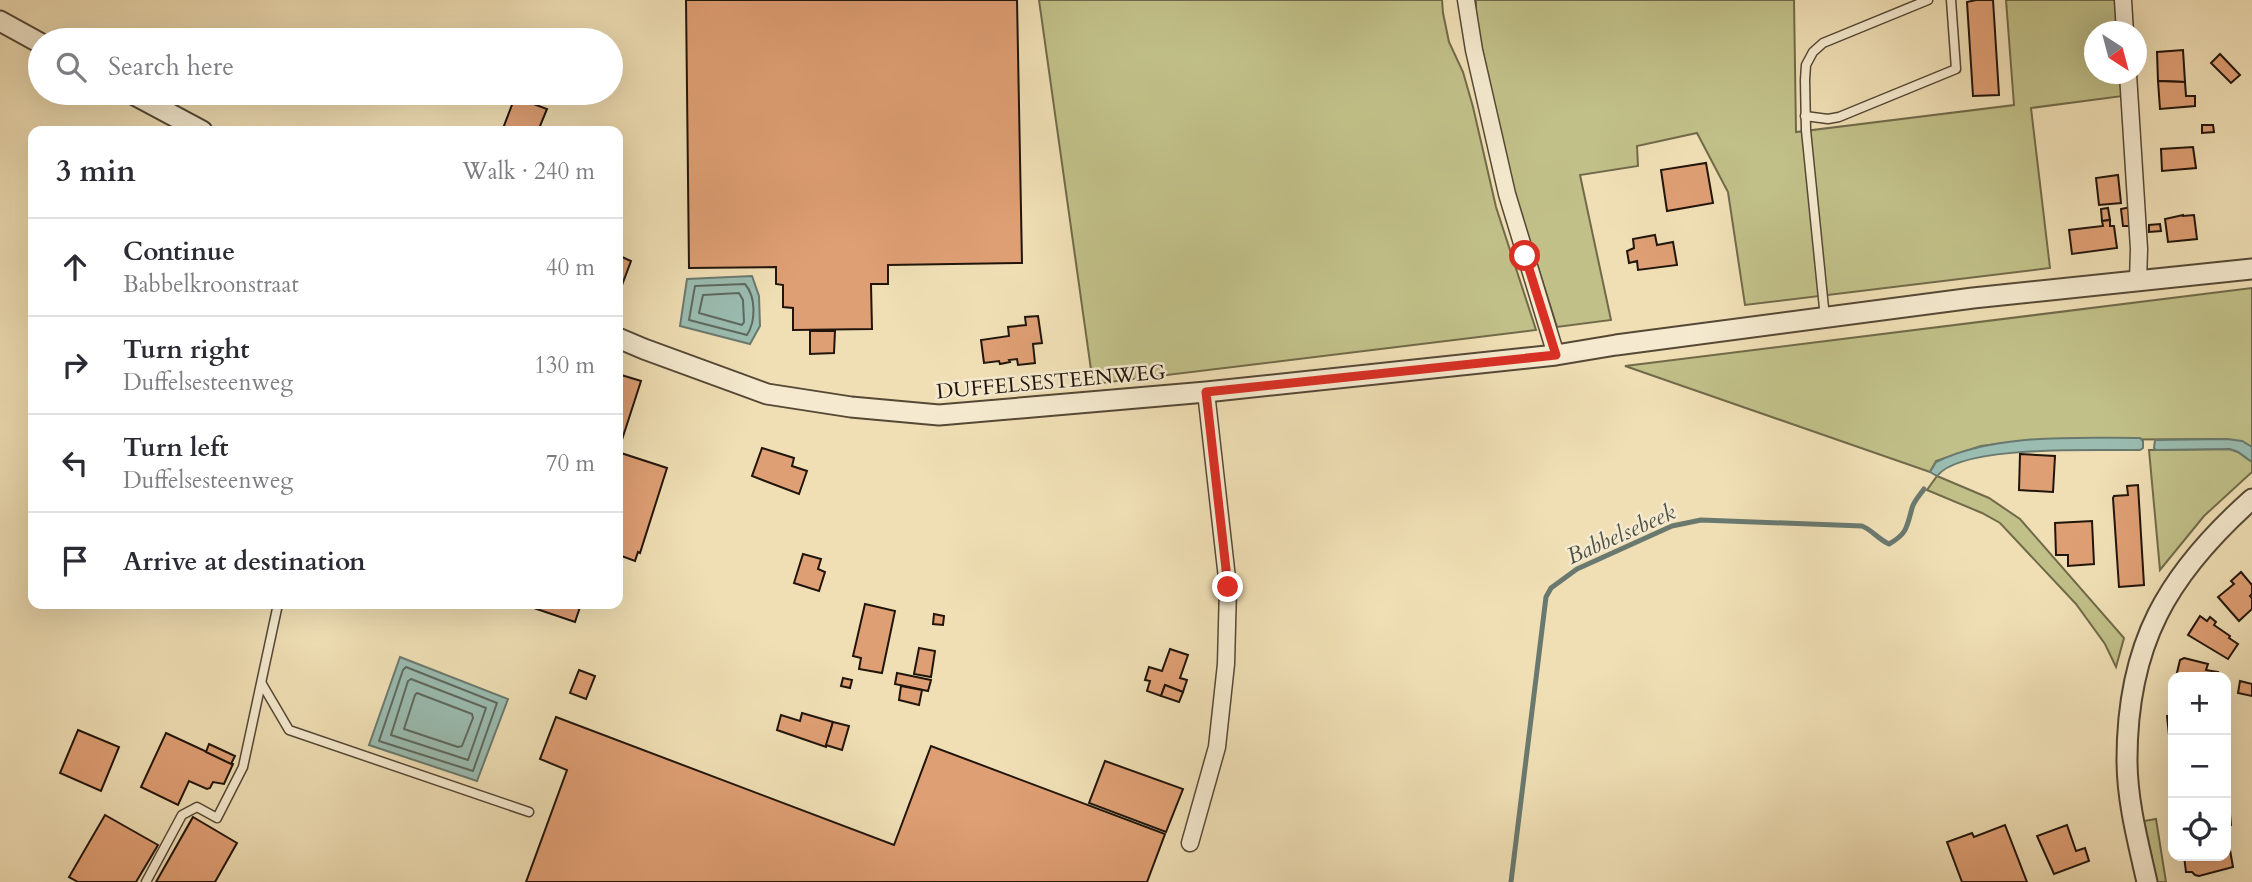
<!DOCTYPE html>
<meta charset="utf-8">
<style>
:root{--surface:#fff;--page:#f7f7f7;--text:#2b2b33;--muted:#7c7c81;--line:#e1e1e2}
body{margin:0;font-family:Cardo,serif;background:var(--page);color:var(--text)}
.controls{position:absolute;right:21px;bottom:21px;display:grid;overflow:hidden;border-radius:14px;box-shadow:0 7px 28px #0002}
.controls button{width:63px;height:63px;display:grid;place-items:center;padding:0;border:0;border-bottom:2px solid var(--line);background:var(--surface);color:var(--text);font:35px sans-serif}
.compass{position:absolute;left:2084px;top:21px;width:63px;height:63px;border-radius:50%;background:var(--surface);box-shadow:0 7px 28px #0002;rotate:144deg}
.stop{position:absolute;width:21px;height:21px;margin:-16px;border:5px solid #d93025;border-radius:50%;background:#fff}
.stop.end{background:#d93025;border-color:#fff;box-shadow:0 2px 7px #0008}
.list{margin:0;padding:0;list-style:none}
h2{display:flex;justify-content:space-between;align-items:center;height:91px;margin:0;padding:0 28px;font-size:30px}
h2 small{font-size:23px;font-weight:400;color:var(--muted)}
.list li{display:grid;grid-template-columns:46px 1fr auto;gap:21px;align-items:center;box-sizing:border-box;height:98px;padding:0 28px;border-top:2px solid var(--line)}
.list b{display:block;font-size:26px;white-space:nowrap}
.list p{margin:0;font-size:23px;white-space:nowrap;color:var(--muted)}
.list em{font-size:23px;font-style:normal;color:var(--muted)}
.icon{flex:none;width:38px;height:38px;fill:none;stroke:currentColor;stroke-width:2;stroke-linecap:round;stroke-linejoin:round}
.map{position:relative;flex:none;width:2252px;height:882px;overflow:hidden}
.search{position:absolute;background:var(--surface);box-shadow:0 7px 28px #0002;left:28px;top:28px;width:595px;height:77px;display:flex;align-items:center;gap:18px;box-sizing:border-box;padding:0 24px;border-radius:38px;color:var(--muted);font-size:26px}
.panel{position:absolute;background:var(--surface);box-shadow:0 7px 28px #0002;left:28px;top:126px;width:595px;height:483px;border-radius:14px}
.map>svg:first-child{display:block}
.green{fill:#c1c088;stroke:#716a4a;stroke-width:2}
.water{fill:#9abcb1;stroke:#6a796f;stroke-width:2}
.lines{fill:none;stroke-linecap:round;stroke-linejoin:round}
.shore{stroke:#5e685e;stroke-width:2}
.stream{stroke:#6a796f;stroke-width:5}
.building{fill:#df9f74;stroke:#21150b;stroke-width:2}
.service-casing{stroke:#554836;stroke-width:11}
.minor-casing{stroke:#554836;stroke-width:19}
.tertiary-casing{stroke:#554836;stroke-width:23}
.service{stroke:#f5eacf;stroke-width:8}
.minor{stroke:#f5eacf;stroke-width:16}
.tertiary{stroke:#f5eacf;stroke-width:19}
.route{stroke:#d93025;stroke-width:9}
.labels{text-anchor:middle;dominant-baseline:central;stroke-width:5;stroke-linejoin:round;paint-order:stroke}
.street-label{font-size:21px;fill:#21150b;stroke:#f5eacf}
.water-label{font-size:23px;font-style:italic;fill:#4b4f45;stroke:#f5eacf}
</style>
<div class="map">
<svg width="2252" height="882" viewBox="0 0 2252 882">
<rect width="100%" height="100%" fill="#f0dfb5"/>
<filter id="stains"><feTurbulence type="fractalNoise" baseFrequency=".00286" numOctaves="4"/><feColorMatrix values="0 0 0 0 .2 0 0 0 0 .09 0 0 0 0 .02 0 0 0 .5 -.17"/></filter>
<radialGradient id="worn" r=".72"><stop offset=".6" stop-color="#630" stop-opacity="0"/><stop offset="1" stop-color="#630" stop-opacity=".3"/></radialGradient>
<g class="green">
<path d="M1039 0H1442L1443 13 1449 42 1463 72 1473 107 1496 207 1536 330 1093 384Z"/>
<path d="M1476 0H1794L1796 132 2014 105 2006 0H2116L2118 31 2094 32V74H2121L2123 96 2031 108 2050 268 1745 305 1728 192 1697 133 1637 146 1638 166 1580 175 1611 320 1557 327 1511 182 1476 20Z"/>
<path d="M2252 288V447L2227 439 2031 440 1981 446 1936 461 1930 472 1625 366Z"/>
<path d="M2230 449 2238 452 2252 462V472L2204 516 2160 570 2149 450Z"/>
<path d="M1937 476 1989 498 2020 519 2124 638 2116 667 2105 644 2076 604 2000 523 1982 513 1927 490Z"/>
<path d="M2156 819 2166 882H2157L2144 821Z"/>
</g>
<g class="water">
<path d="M752 276 759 296 760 326 750 344 680 326 687 279Z"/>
<path d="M2140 438 2143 441V448L2140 450C2098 451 1962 444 1937 476L1930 472 1936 462C1995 433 2076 438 2140 438Z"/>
<path d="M2227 439 2242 441 2252 447V462L2238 452 2230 449 2156 450 2154 448 2155 440Z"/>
<path d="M400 657 508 699 477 781 369 745Z"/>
</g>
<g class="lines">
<g class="shore">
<path d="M745 284C756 297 756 321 747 335L689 320 695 286Z"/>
<path d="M739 293 743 300 744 322 742 325 699 313 703 295Z"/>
<path d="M406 667 497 703 473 771 379 741 403 670Z"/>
<path d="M411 679 486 708 468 760 391 735 408 681Z"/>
<path d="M417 693 472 714 473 718 462 746 458 747 404 729 415 695Z"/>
</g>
<path class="stream" d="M1511 882 1546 597 1551 588 1577 569 1672 526 1701 520 1862 526C1872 530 1878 539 1889 544 1907 534 1907 527 1912 508 1914 501 1920 495 1924 489"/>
</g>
<g class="building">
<path d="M686 0H1017L1022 263 888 265V284H871L872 329 793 330V308L783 307V285L776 284V267L689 268Z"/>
<path d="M1976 0H1993L1999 95 1973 96 1967 2Z"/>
<path d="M2183 50 2185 82 2158 81 2157 52Z"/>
<path d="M2220 54 2240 75 2231 83 2211 63Z"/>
<path d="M2158 81 2185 82 2186 96H2195V106L2160 109Z"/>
<path d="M515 97 547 109 538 131H502Z"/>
<path d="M2202 125H2213L2214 132 2202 133Z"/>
<path d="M2193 147 2196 168 2162 171 2161 149Z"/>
<path d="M1706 163 1713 203 1667 211 1661 170Z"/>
<path d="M2118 175 2121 203 2099 205 2096 178Z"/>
<path d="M2131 207 2132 226H2123L2121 209Z"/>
<path d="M2108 208 2110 220 2102 221 2101 209Z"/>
<path d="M2183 215V216L2194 215 2197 239 2168 242 2165 219Z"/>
<path d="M2110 220V226H2114L2117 248 2072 254 2069 230 2103 226 2102 221Z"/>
<path d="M2160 224 2161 231 2149 232V225Z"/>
<path d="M1655 235 1657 245 1673 242 1677 265 1638 270 1637 261 1629 263 1627 251 1634 248 1633 239Z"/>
<path d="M622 257 631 261 622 285 618 283V268Z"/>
<path d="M1038 316 1042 343 1033 344 1035 363 1018 365 1017 359 1009 360 1010 362 1000 364 999 361 984 363 981 340 1009 336 1008 327 1026 325 1025 317Z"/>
<path d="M810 331H835L834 353 810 354Z"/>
<path d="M618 374 641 381 618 452 667 468 640 553 638 552 635 561 619 555 618 559Z"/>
<path d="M762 448 794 458 792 466 807 471 799 494 752 476Z"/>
<path d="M2020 454 2055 456 2053 492 2019 490Z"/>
<path d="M2138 485 2144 585 2119 587 2113 498 2114 496 2128 495 2127 486Z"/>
<path d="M2092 521 2094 564 2068 566V555H2056L2055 523Z"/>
<path d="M803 554 821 559 818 569 825 572 819 591 794 583Z"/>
<path d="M2241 572 2252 585V594L2250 596 2252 598V609L2239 621 2218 597 2234 584 2231 581Z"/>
<path d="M522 604H581L575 622Z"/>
<path d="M865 604 895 611 882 673 859 669 861 658 853 656Z"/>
<path d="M934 614 944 616 943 625 933 624Z"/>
<path d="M2200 616 2207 621 2210 617 2216 622 2214 625 2230 636 2229 638 2238 644 2228 659 2188 635Z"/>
<path d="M919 648 935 651 931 677 914 674Z"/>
<path d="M1170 649 1188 655 1180 678 1187 680 1183 692 1165 685 1161 696 1147 691 1150 681 1145 680 1149 667 1162 671Z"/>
<path d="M2184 658 2208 664 2206 670 2218 672 2217 677H2176L2180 660Z"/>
<path d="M579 670 595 676 586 699 570 693Z"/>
<path d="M897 673 931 680 928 691 895 684Z"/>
<path d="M843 678 852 680 850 688 841 686Z"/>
<path d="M2240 681 2252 684V696L2238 693Z"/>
<path d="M1165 685 1183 692 1179 702 1161 696Z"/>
<path d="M901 686 922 690 919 705 899 700Z"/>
<path d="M802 713 833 722 826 747 777 730 781 715 800 721Z"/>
<path d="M2173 715V734L2169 735 2167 716Z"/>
<path d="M556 717 894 845 931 746 1165 834 1147 882H526L567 770 540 759Z"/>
<path d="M833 722 849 726 842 750 826 745Z"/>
<path d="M78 730 119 747 101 791 60 773Z"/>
<path d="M166 733 233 764 224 784 213 782 210 788 207 789 189 781 178 805 141 787Z"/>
<path d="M209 744 235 756 231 764 206 752Z"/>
<path d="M1105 761 1183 789 1166 832 1089 803Z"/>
<path d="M2226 793H2228L2231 825 2226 826Z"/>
<path d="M105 815 158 845 136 882H78L69 877Z"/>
<path d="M193 817 237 843 215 882H156Z"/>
<path d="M2005 825 2027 882H1962L1947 842 1972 833 1974 837Z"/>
<path d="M2067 825 2076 851 2085 848 2089 861 2054 874 2037 836Z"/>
<path d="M2230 850 2233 867 2199 876 2195 875 2192 872H2186L2184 856H2226V851Z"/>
</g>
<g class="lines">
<defs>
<g id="service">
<path d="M1805 116 1828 119 1839 117 1956 69 1951 0"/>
<path d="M1825 318 1806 130 1805 80 1806 65 1813 52 1823 43 1928 0"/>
<path d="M262 684 289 730 529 812"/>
<path d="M146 882 182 815 197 807 217 818 243 767 278 604"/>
</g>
<g id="minor">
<path d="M1466 0 1474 50 1507 194 1556 355"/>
<path d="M2123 0 2125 32"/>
<path d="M2128 74 2139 249 2138 281"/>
<path d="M1190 843 1217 747 1226 664 1228 587 1206 392"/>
</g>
<g id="tertiary">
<path d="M0 21 40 43"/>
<path d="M131 93 202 131"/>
<path d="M618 338 644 349 767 394 851 407 939 415 1206 392 1556 355 1616 345 1973 298 2252 269"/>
<path d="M2147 882C2138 842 2127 801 2127 760 2127 644 2167 575 2252 499"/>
</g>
</defs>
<use href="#service" class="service-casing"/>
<use href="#minor" class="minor-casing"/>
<use href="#tertiary" class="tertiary-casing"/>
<use href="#service" class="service"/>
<use href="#minor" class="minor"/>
<use href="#tertiary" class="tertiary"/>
</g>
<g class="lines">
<path class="route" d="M1228 587 1206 392 1556 355 1525 256"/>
</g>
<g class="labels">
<g class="street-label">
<text transform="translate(1051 382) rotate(-5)">DUFFELSESTEENWEG</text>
</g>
<g class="water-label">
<text transform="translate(1621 534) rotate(-24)">Babbelsebeek</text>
</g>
</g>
<rect width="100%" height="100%" filter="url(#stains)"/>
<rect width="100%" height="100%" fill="url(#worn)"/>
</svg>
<div class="controls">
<button>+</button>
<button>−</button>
<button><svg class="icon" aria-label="locate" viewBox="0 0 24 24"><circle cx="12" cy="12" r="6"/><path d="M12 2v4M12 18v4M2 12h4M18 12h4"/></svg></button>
</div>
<svg class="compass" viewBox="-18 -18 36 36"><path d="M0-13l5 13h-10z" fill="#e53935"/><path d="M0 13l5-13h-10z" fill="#7c7c81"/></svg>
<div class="stop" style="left:1525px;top:256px"></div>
<div class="stop end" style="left:1228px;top:587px"></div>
<div class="search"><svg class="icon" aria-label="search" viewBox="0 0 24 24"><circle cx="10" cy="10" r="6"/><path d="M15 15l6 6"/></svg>Search here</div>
<section class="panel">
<h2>3 min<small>Walk · 240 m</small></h2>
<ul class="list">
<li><svg class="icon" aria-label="ahead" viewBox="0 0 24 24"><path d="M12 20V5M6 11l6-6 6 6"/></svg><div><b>Continue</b><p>Babbelkroonstraat</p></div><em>40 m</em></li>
<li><svg class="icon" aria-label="right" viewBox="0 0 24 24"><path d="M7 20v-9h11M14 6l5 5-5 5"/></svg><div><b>Turn right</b><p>Duffelsesteenweg</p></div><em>130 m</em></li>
<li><svg class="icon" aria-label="left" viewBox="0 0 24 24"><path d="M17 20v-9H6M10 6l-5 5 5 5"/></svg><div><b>Turn left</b><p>Duffelsesteenweg</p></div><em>70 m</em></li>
<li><svg class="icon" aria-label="arrive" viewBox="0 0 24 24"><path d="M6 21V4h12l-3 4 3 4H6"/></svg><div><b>Arrive at destination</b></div></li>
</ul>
</section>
</div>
